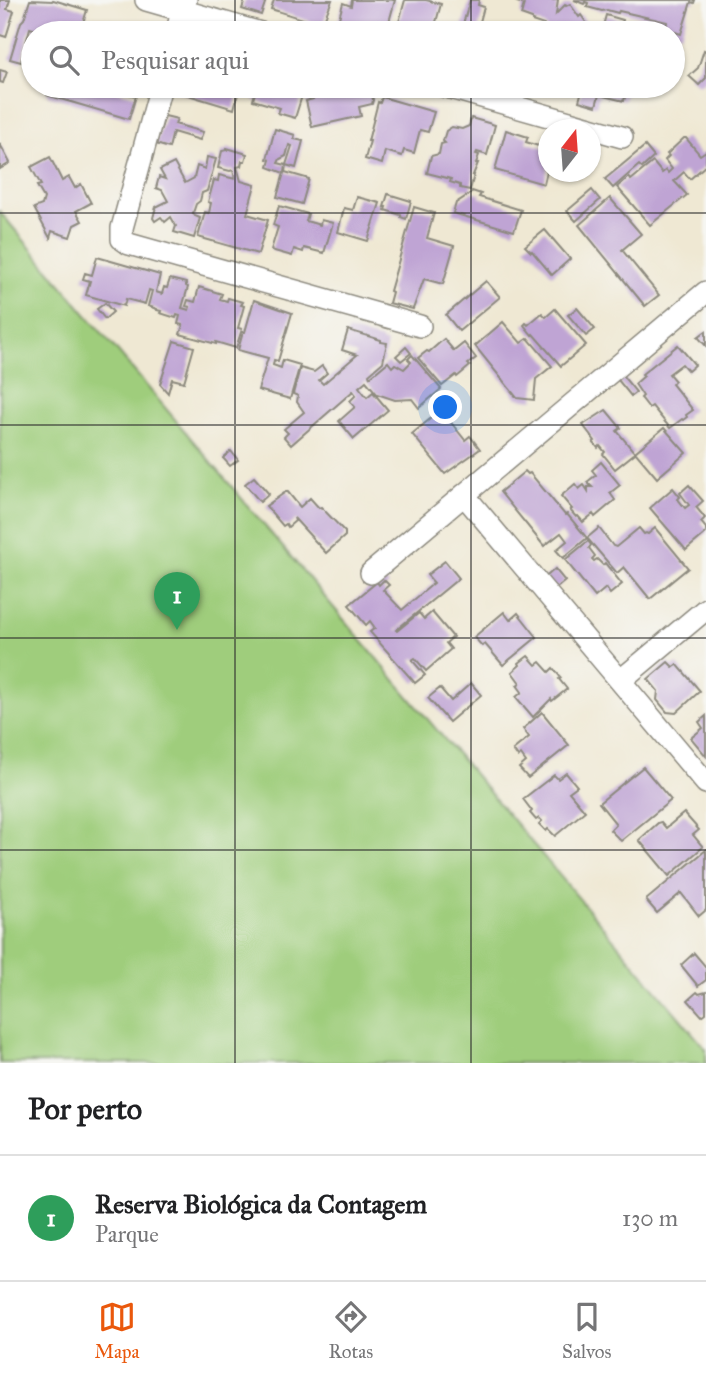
<!DOCTYPE html>
<html lang="pt">
<meta charset="utf-8">
<style>
:root{--surface:#fff;--page:#f2f2f2;--text:#202124;--muted:#757577;--line:#e0e0e0;--accent:#ea580c}
body{margin:0;font-family:"IM FELL Great Primer",serif;background:var(--page);color:var(--text)}
.compass{position:absolute;left:538px;top:119px;width:63px;height:63px;border-radius:50%;background:var(--surface);box-shadow:0 2px 5px #0004;rotate:17deg}
.you{position:absolute;left:446px;top:408px;width:24px;height:24px;margin:-18px;border:5px solid #fff;border-radius:50%;background:#1a73e8;box-shadow:0 0 0 10px #1a73e833}
.badge{display:grid;place-items:center;width:46px;height:46px;border-radius:50%;background:var(--accent);color:#fff;font-size:23px;font-weight:700}
.pin{position:absolute;translate:-50% -58px;filter:drop-shadow(0 2px 4px #0008)}
.pin::after{content:'';position:absolute;top:37px;width:24px;height:21px;background:inherit;clip-path:polygon(0 0,100% 0,50% 100%)}
.list{margin:0;padding:0;list-style:none}
h2{display:flex;justify-content:space-between;align-items:center;height:91px;margin:0;padding:0 28px;font-size:30px}
h2 small{font-size:23px;font-weight:400;color:var(--muted)}
.list li{display:grid;grid-template-columns:46px 1fr auto;gap:21px;align-items:center;box-sizing:border-box;height:126px;padding:0 28px;border-top:2px solid var(--line)}
.list b{display:block;font-size:26px;white-space:nowrap}
.list p{margin:0;font-size:23px;white-space:nowrap;color:var(--muted)}
.list em{font-size:23px;font-style:normal;color:var(--muted)}
.icon{flex:none;width:38px;height:38px;fill:none;stroke:currentColor;stroke-width:2;stroke-linecap:round;stroke-linejoin:round}
.map{position:relative;flex:none;width:706px;height:1063px;overflow:hidden}
.search{position:absolute;background:var(--surface);box-shadow:0 2px 5px #0004;left:21px;right:21px;top:21px;height:77px;display:flex;align-items:center;gap:18px;box-sizing:border-box;padding:0 24px;border-radius:38px;color:var(--muted);font-size:26px}
.sheet{height:217px;background:var(--surface)}
nav{display:flex;justify-content:space-around;align-items:center;box-sizing:border-box;height:98px;border-top:2px solid var(--line);background:var(--surface);font-size:19px;color:var(--muted)}
nav a{display:grid;justify-items:center;gap:4px}
nav .on{color:var(--accent)}
.map>svg:first-child{display:block}
.green{fill:#9fcd7b;stroke:#657c53;stroke-width:2}
.building{fill:#bfa4d4}
.lines{fill:none;stroke-linecap:round;stroke-linejoin:round}
.minor-casing{stroke:#8d8a7f;stroke-width:24}
.minor{stroke:#fff;stroke-width:21}
.grid{fill:none;stroke:#2b2b2b;stroke-width:2;stroke-opacity:0.55}
</style>
<div class="map">
<svg width="706" height="1063" viewBox="0 0 706 1063">
<rect width="100%" height="100%" fill="#f6f6f2"/>
<filter id="ink" filterUnits="userSpaceOnUse"><feTurbulence type="fractalNoise" baseFrequency=".0143" numOctaves="2"/><feDisplacementMap in="SourceGraphic" scale="14" xChannelSelector="R" yChannelSelector="G"/><feConvolveMatrix kernelMatrix="1 2 1 2 8 2 1 2 1" color-interpolation-filters="sRGB"/></filter>
<filter id="wash" filterUnits="userSpaceOnUse"><feTurbulence type="fractalNoise" baseFrequency=".00686" numOctaves="4" result="noise"/><feDisplacementMap in="SourceGraphic" scale="28" xChannelSelector="R" yChannelSelector="G"/><feGaussianBlur stdDeviation="1.57" result="paint"/><feColorMatrix in="noise" values="0 0 0 0 0 0 0 0 0 0 0 0 0 0 0 0 0 1.4 0 .05"/><feComposite in="paint" operator="in"/></filter>
<g filter="url(#wash)">
<rect width="100%" height="100%" fill="#efe8d3"/>
<path class="green" d="M0 212 706 1049V1063H0Z"/>
<g id="blocks">
<g class="building">
<path d="M0 0H10L7 9 14 11 6 37 0 35Z"/>
<path d="M30 0 52 1 53 0 87 10 80 33H47L30 28 21 62 10 59 21 22 24 19Z"/>
<path d="M245 0H266L261 15 242 9Z"/>
<path d="M274 0H332L322 25 271 9Z"/>
<path d="M352 0H395L386 33H363L364 30 338 22 343 3 351 6Z"/>
<path d="M405 0H426L441 4 433 33H396Z"/>
<path d="M470 0H479L478 5 484 7 477 33 461 31Z"/>
<path d="M518 0H558L556 14 565 5 566 6 570 4 579 17 581 15 592 31 590 33H550L544 25 532 21V19L521 15 524 4 517 2Z"/>
<path d="M574 0H695L694 3 691 2 681 34 666 29 667 22 619 11 618 13 607 10 602 11 587 7 588 3 585 2 584 4Z"/>
<path d="M606 15 623 20 620 33H601Z"/>
<path d="M704 50 706 51V78L699 85 689 76 698 68Z"/>
<path d="M0 70 7 72 3 83 0 82Z"/>
<path d="M50 86H88L110 92 111 90 136 96 129 119 47 95Z"/>
<path d="M176 86H240L234 109 175 91Z"/>
<path d="M257 86H305L295 118 278 113 280 108 253 100Z"/>
<path d="M315 86H334V87L343 86 344 88 349 87 352 88V86H370L373 100 372 104 359 107 361 116 312 127 306 101 313 99 310 88Z"/>
<path d="M586 86H628L624 101 599 95 596 106 579 101 583 87H586Z"/>
<path d="M382 97 434 112 428 132 420 130 414 153 404 150 402 156 385 151 382 164 365 159 370 141H368L378 102 380 103Z"/>
<path d="M165 116 177 119 175 124 203 132 200 140 173 132 169 148 156 144Z"/>
<path d="M471 118 495 125 487 155 477 152 476 154 479 155 476 163H478L473 175H474L470 190 460 188V185L450 182 451 179 427 173 431 156 439 154 441 144 445 143 443 141 446 131 452 127 462 129 469 126Z"/>
<path d="M275 129 295 135 294 139 303 141 296 168 286 165 292 146 289 145 286 156 280 159 278 163 286 165 285 172 309 179 302 204 277 197 284 173 268 167 270 160 267 159Z"/>
<path d="M506 130 528 137 526 142 548 149V167L544 184 495 170Z"/>
<path d="M684 138H686L700 155 706 151V165L690 179 684 172 674 181 687 195 650 225 617 187 629 177 631 180 653 162 662 173 666 170 668 173 672 169 665 160 669 156 667 154Z"/>
<path d="M0 144 10 163 0 169Z"/>
<path d="M645 146 654 157 642 168 639 165 613 188 605 179Z"/>
<path d="M227 148 247 154 245 161H242L241 166 237 167 241 181 255 185 247 214 268 220 258 254 198 237 205 212 209 213 211 203 208 202 214 180 218 181 219 175 235 179 233 170 230 171 218 168 222 151 227 150Z"/>
<path d="M50 157 62 181 69 177 75 188 81 184 91 203 76 211 82 221 74 225 70 237 52 231 50 238 34 208 42 205 44 198 37 186 41 185 31 167Z"/>
<path d="M207 157 216 159 207 191 202 193 200 201 196 204 193 213 195 216 200 218 194 238 174 232 176 226 171 217 165 222 161 217 155 221 153 218 156 207 168 201 162 190 156 188 159 177 165 179 160 170 174 163 185 183 194 178 197 166 205 169Z"/>
<path d="M592 190 600 200 576 221 567 211Z"/>
<path d="M472 191 481 194 479 197 521 210 514 231 453 213 456 203 471 193Z"/>
<path d="M388 194 411 201 406 219 401 217V215L385 210 386 207H384Z"/>
<path d="M357 197 380 203 368 241 338 232 344 208 353 210Z"/>
<path d="M610 198 641 234 622 250 659 295 645 306 579 225Z"/>
<path d="M279 206 308 214 306 221 320 225 321 220 333 223 324 253 304 248 303 252 294 249 292 256 271 250 278 227 273 225Z"/>
<path d="M414 207 434 213 427 238 454 246 443 284 424 279 413 309 389 303 392 292 390 291Z"/>
<path d="M545 230 570 259 552 275 532 251 531 252 525 246Z"/>
<path d="M97 257 160 275 156 292 162 294 164 287 167 288 170 279 186 283V286L188 287 182 308 189 310 190 307 186 306 188 300 195 302 199 287 222 294 220 299 227 301 228 298 243 302 241 305 244 306 238 328 242 329 236 348 216 342V344L180 334 183 325 178 324 180 316 177 315 176 318 160 313 161 311 157 310V309L148 306 152 291 149 290 145 304 126 299 124 306 86 295 90 281 83 279 85 273 92 275Z"/>
<path d="M486 281 500 297 459 331 446 315Z"/>
<path d="M254 300 292 313 278 361 274 360 273 365 281 368 283 360 300 365 290 399 258 390 268 358 238 350 243 332H245Z"/>
<path d="M105 303 113 312 105 319 97 309Z"/>
<path d="M577 308 595 329 586 336 568 315Z"/>
<path d="M555 309 586 345 561 366 533 334 532 335 524 325 526 323 528 325 542 313 546 317Z"/>
<path d="M503 322 521 343 528 338 552 366 536 379 534 400 517 398 475 346Z"/>
<path d="M348 330 381 340V342L387 343 383 362 369 374 370 377 388 362 392 367 395 364 404 369 411 362 408 359 412 355 441 389 419 408 412 399 395 400 377 394 366 381 359 387 367 397 373 392 388 410 354 439 339 421 355 407 350 401 356 395 353 391 291 445 284 437 288 433 284 429 304 412 297 402 298 396 293 394 300 368 314 372 322 366 327 373 319 380 323 384 357 355 342 350Z"/>
<path d="M706 331V346L698 337Z"/>
<path d="M444 339 454 351 464 343 476 358 468 364 470 366 457 377 456 375 442 386 418 358 427 351 429 352Z"/>
<path d="M174 341 194 347 184 382 172 379 168 393 160 384Z"/>
<path d="M678 345 695 365 688 371 682 364 669 374 675 381 672 384 693 410 686 415 687 417 683 420 682 419 670 428 652 406 649 408 642 399 641 398 643 396 635 384 644 376 642 374Z"/>
<path d="M406 347 411 353 401 361 396 356Z"/>
<path d="M622 375 636 392 631 396 618 380Z"/>
<path d="M441 410 465 440 470 436 480 449 445 474 412 434Z"/>
<path d="M606 410 621 428 617 431 635 453 615 469 603 454 605 452 600 446 598 448 593 442 595 441 583 425Z"/>
<path d="M664 428 686 453 657 478 635 452Z"/>
<path d="M231 451 238 460 230 466 223 458Z"/>
<path d="M601 462 620 485 610 493 615 500 595 517 593 514 583 522 578 516 576 517 570 510 572 509 561 496 575 484 579 489 584 485 588 491V487H592L587 482 596 475 592 470Z"/>
<path d="M525 471 528 474 530 473 565 515 567 514 587 538 563 558 556 550 567 541 561 533 544 546 500 492Z"/>
<path d="M254 477 269 494 260 502 245 484Z"/>
<path d="M689 485 703 501 696 507 705 518 701 522 706 528V533L686 550 650 508 673 488 680 497 678 499 685 508 689 505 680 493Z"/>
<path d="M287 491 300 507 310 498 319 508 321 507 345 532V536L326 553 294 518 295 521 288 527 286 524 283 526 266 506Z"/>
<path d="M599 528 613 546 616 547 639 528 644 534 646 533 648 534 655 528 688 568 650 599 624 567 617 573 587 538Z"/>
<path d="M588 541 591 545 589 548 595 556 592 559 594 561 597 559 603 565 605 563 622 584 610 594 606 588 595 597 565 560Z"/>
<path d="M445 561 459 578 396 630 397 631 419 613 424 619 432 612 453 637 446 643 451 649 426 671 415 658 412 660 425 675 415 683 370 632 375 628 370 621 366 625 349 605 377 582 379 585 384 580 389 585 383 590 402 610 434 583 427 575Z"/>
<path d="M555 569 565 581 549 594 540 582Z"/>
<path d="M504 612 510 620 518 613 537 637 503 665 485 644 482 646 474 637Z"/>
<path d="M528 656 536 665 540 662 549 672 553 668 561 678 559 679 567 689 552 701 551 699 533 717 516 697 522 692 517 685 520 683 512 672 520 665 519 663Z"/>
<path d="M668 662 673 667 677 664 700 691 676 713 667 712 657 700 658 691 648 679Z"/>
<path d="M471 683 481 695 449 722 428 698 440 688 451 701Z"/>
<path d="M542 712 569 745 528 778 519 768 526 762 521 755 518 757 513 750 529 737 523 729Z"/>
<path d="M706 716V756L691 738 703 728 699 722Z"/>
<path d="M643 767 671 800 621 841 610 830 616 824 599 803Z"/>
<path d="M566 773 577 786 569 792 585 811 555 836 548 829 546 831 539 824 542 821 539 818 536 820 530 813 532 811 523 799 554 775 558 779Z"/>
<path d="M684 813 699 830 693 835 703 847 669 876 639 840 658 823 661 822 666 828Z"/>
<path d="M706 850V910L699 916 681 893 657 913 646 900Z"/>
<path d="M694 953 706 967V980L698 986 681 965Z"/>
<path d="M697 992 699 994 706 992V1013L702 1016 688 1000Z"/>
</g>
</g>
</g>
<g filter="url(#ink)">
<use href="#blocks" fill-opacity="0" stroke="#8d8a7f" stroke-width="2"/>
<g class="lines">
<defs>
<g id="minor">
<path d="M146 0 261 33"/>
<path d="M176 33 186 0"/>
<path d="M161 86 122 228V239L129 244 420 326"/>
<path d="M443 86 622 137"/>
<path d="M464 495 706 783"/>
<path d="M371 573 706 292"/>
<path d="M621 680 706 609"/>
</g>
</defs>
<use href="#minor" class="minor-casing"/>
<use href="#minor" class="minor"/>
</g>
</g>
<path class="grid" d="M235 0V33M471 0V33M235 86V1063M471 86V1063M0 213H706M0 425H706M0 638H706M0 850H706"/>
</svg>
<svg class="compass" viewBox="-18 -18 36 36"><path d="M0-13l5 13h-10z" fill="#e53935"/><path d="M0 13l5-13h-10z" fill="#757577"/></svg>
<div class="you"></div>
<div class="pin badge" style="left:177px;top:630px;background:#2e9e5b">1</div>
<div class="search"><svg class="icon" aria-label="search" viewBox="0 0 24 24"><circle cx="10" cy="10" r="6"/><path d="M15 15l6 6"/></svg>Pesquisar aqui</div>
</div>
<section class="sheet">
<h2>Por perto<small></small></h2>
<ul class="list">
<li><span class="badge" style="background:#2e9e5b">1</span><div><b>Reserva Biológica da Contagem</b><p>Parque</p></div><em>130 m</em></li>
</ul>
</section>
<nav>
<a class="on"><svg class="icon" aria-label="map" viewBox="0 0 24 24"><path d="M3 6l6-2 6 2 6-2v14l-6 2-6-2-6 2zM9 4v14M15 6v14"/></svg>Mapa</a>
<a><svg class="icon" aria-label="directions" viewBox="0 0 24 24"><path d="M12 3l9 9-9 9-9-9zM9 14v-3h6M13 9l2 2-2 2"/></svg>Rotas</a>
<a><svg class="icon" aria-label="saved" viewBox="0 0 24 24"><path d="M7 4h10v16l-5-4-5 4z"/></svg>Salvos</a>
</nav>
